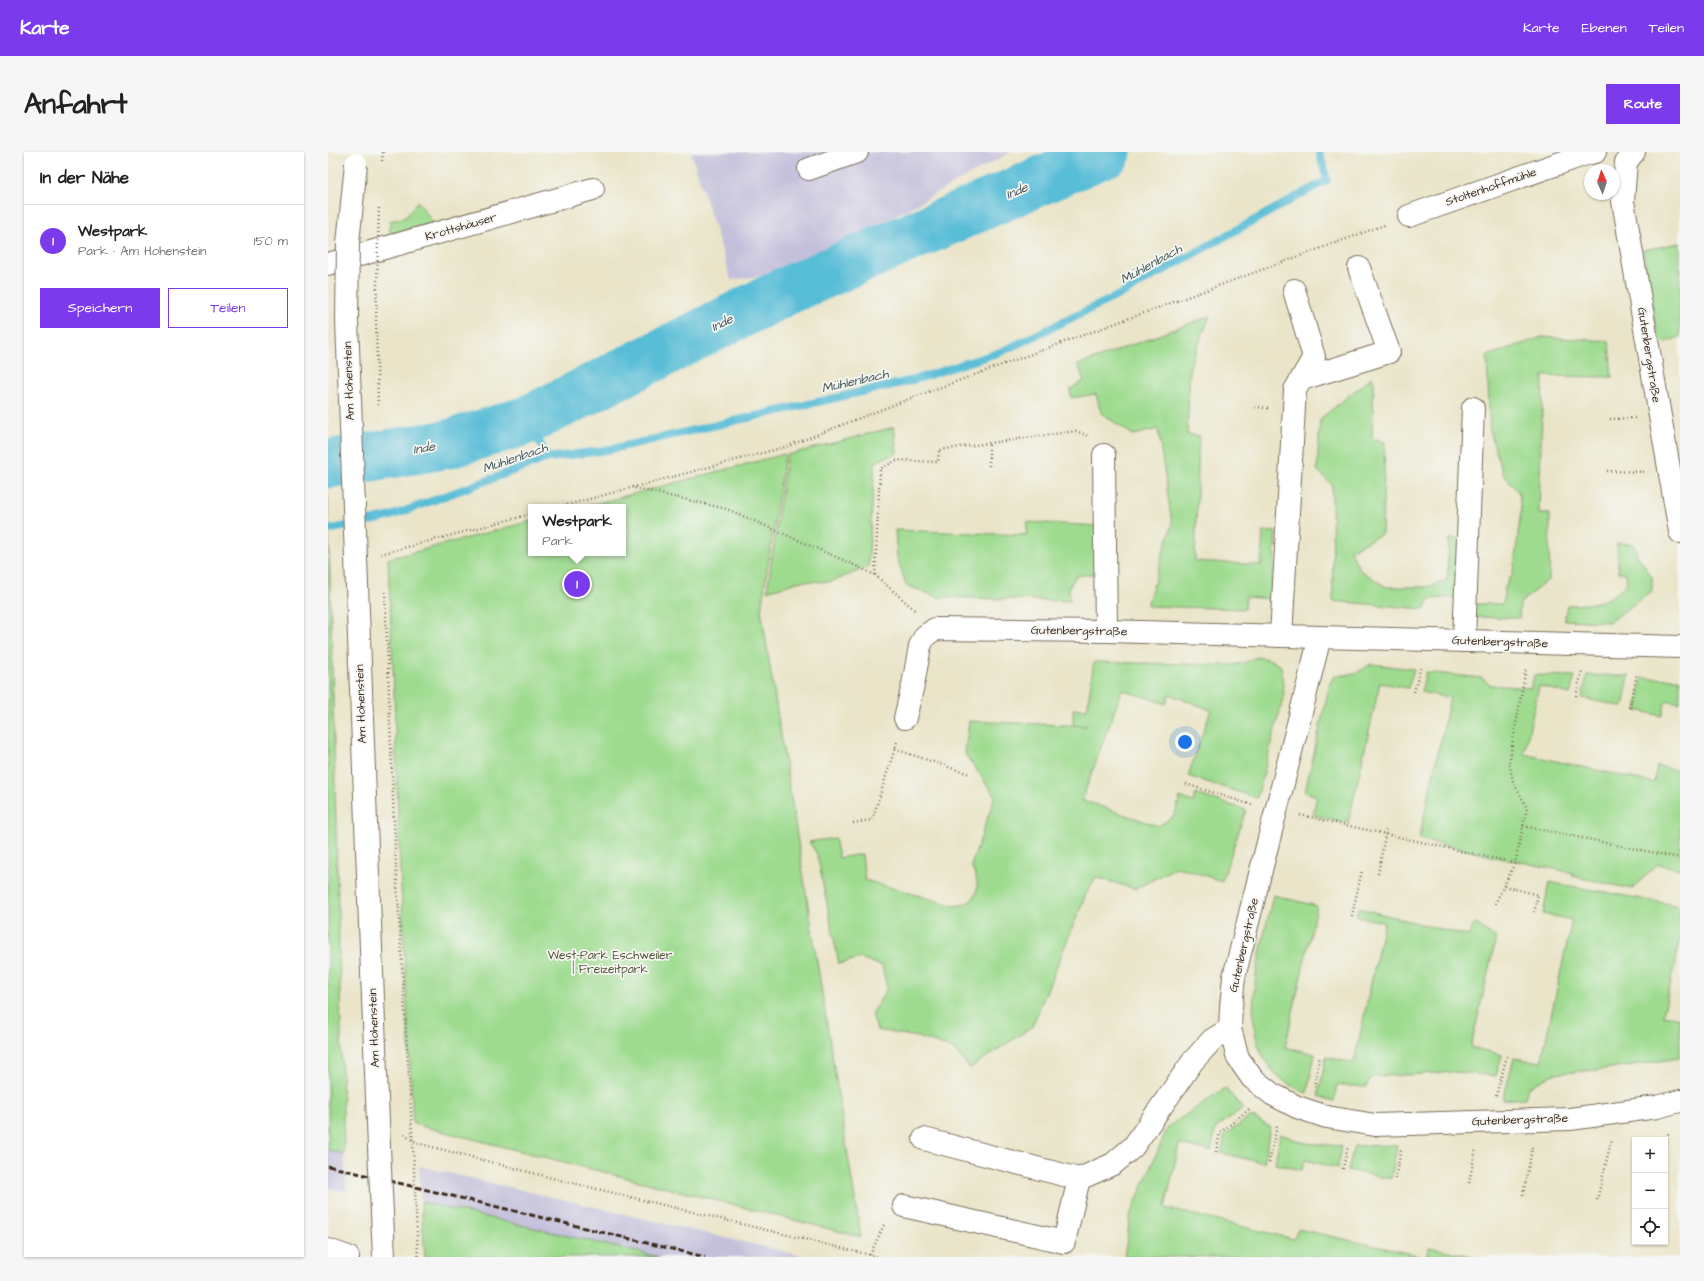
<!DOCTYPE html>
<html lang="de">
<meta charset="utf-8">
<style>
:root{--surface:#fff;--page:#f6f6f6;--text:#222;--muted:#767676;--line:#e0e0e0;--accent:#7c3aed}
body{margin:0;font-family:"Architects Daughter",sans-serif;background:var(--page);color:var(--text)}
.controls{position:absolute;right:12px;bottom:12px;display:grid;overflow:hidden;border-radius:0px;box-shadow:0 1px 3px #0004}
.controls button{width:36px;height:36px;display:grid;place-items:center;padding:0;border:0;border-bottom:1px solid var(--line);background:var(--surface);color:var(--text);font:20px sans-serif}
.compass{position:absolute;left:1256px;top:12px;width:36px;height:36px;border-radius:50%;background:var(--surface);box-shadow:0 1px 3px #0004;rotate:357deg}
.you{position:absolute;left:857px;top:590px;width:14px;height:14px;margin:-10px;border:3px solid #fff;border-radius:50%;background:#1a73e8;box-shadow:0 0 0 6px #1a73e833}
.badge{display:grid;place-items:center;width:26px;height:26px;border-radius:50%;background:var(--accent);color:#fff;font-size:13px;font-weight:700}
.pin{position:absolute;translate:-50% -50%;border:2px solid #fff;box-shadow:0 1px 4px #0006}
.popup{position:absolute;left:200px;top:352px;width:98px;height:52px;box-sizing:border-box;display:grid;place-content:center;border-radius:0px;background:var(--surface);filter:drop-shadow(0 1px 3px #0005);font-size:13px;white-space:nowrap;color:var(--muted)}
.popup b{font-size:15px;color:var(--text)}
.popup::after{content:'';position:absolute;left:50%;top:100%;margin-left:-8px;border:8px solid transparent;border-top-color:var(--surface)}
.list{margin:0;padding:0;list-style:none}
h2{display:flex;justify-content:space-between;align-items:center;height:52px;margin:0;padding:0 16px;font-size:17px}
h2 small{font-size:13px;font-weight:400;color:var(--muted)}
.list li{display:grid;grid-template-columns:26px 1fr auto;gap:12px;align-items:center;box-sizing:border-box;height:72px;padding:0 16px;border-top:1px solid var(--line)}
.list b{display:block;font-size:15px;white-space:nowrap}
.list p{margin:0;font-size:13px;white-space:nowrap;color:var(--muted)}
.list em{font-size:13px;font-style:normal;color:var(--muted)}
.actions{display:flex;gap:8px;padding:12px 16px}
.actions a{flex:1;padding:9px 0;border:1px solid var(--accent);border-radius:0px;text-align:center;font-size:14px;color:var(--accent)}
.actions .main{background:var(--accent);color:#fff}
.icon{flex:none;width:22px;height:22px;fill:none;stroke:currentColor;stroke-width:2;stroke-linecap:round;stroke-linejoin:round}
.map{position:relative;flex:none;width:1352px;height:1105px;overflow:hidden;border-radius:0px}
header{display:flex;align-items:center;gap:24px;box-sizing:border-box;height:56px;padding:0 20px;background:var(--accent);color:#fff}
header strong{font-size:19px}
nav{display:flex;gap:22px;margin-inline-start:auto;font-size:14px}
.intro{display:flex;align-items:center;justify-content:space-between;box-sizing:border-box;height:96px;padding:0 24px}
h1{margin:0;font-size:28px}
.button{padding:10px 18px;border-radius:0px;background:var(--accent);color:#fff;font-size:14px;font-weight:700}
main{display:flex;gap:24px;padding:0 24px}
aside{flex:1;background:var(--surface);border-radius:0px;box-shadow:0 1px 3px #0004}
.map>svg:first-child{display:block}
.industrial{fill:#c4c0db}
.green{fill:#9edb8f;stroke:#6c8256}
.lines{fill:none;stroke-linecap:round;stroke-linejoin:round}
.stream{stroke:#59bdd7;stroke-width:8}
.river{stroke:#59bdd7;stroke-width:49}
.minor-casing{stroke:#786b5a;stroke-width:24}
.major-casing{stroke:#786b5a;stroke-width:24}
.path{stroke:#786b5a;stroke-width:2.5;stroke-dasharray:1 3;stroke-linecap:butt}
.minor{stroke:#fff;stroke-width:22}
.major{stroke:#fff;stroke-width:22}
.rail{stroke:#3b2a1e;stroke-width:3;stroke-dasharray:6 3;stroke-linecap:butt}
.major-bridge-casing{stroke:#786b5a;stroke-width:24;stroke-linecap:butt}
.path-bridge{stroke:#786b5a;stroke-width:2.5;stroke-dasharray:1 3;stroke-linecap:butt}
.major-bridge{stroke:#fff;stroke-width:22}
.labels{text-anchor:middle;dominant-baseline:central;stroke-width:3.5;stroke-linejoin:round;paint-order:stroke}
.street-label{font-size:12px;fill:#3b2a1e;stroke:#f6f6f2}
.park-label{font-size:12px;fill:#54563a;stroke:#f6f6f2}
.water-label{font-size:13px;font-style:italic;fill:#445656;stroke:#f6f6f2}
</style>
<header>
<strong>Karte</strong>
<nav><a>Karte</a><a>Ebenen</a><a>Teilen</a></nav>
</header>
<div class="intro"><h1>Anfahrt</h1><a class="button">Route</a></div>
<main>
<aside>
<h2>In der Nähe<small></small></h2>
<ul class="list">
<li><span class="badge">1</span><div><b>Westpark</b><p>Park · Am Hohenstein</p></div><em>150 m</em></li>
</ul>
<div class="actions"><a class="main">Speichern</a><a>Teilen</a></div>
</aside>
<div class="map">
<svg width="1352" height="1105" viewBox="0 0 1352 1105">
<rect width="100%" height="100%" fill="#f6f6f2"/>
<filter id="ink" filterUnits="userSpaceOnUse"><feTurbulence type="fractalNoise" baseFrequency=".025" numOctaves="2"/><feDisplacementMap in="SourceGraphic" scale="8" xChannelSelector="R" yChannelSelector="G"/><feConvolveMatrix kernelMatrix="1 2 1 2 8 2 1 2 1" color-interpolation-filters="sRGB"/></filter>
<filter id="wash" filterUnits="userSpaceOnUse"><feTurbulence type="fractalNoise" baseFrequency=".012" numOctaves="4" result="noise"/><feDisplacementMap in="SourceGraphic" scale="16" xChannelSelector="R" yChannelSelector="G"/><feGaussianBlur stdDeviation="0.9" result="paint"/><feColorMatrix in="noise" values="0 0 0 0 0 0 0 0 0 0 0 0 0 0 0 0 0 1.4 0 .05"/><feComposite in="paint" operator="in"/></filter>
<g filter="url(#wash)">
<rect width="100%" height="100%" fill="#eae5c9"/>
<g class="industrial">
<path d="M363 0H683L467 119 403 128Z"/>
<path d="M0 998 16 1002 19 1040 0 1036Z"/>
<path d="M91 1014 479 1105H331L93 1050Z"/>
</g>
<g class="green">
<path d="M90 49 105 71 62 82V69L78 65Z"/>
<path d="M1352 91V185L1331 192 1315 98Z"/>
<path d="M882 164 862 213 859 282 871 284 867 409 933 413 935 379 948 380 943 447 918 445 917 457 819 454 844 372 830 277 805 283 773 261 768 242 743 246 742 237 756 229 750 213Z"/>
<path d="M1214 185 1281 189 1284 225 1215 224 1211 362H1222L1221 427 1192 451 1191 466 1145 465V452H1175L1177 435 1185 421 1193 359 1191 341 1175 322 1162 279 1159 204Z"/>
<path d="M1044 225 1046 231 1044 286 1057 290 1054 382 1022 398 1032 418 1058 435H1099L1119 428 1121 387H1132V445L1101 447 1096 457 1005 449 1004 333 989 318 992 267Z"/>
<path d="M566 275 569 301 547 310 540 415 503 430 473 429 439 439 459 303Z"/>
<path d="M457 302 433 458 533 1085 85 972 71 696 66 539 60 407 203 369V401H295V355H255Z"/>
<path d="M0 343 16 1002 0 998Z"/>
<path d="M699 370 770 374V421L748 424 741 435 742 449 609 445 578 433 569 405 567 378 698 383Z"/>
<path d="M1289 391 1306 392 1309 403 1324 425V439L1281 470 1236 468 1239 453C1267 452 1279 452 1299 431L1298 421 1290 420Z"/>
<path d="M928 505 941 507 953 514 956 543 929 646 860 624 883 558 841 542 838 552 794 538 754 648 830 674 846 664 852 645 865 650 868 642 918 658 894 729 849 715 807 737 768 725 758 742 704 875 642 916 625 897 590 885 549 878 544 862 559 836 554 814 532 806 511 812 489 702 481 690 507 686 511 706 534 702 537 728 626 754C630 753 635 753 639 751 654 742 650 726 643 714L667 644 637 602 641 569 759 574 745 573V557H759L766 510 903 513 916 511Z"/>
<path d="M1043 512 1086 517 1080 536 1052 531 1020 671 985 663 989 644 977 640 1002 531 1006 524 1027 522Z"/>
<path d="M1098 520 1154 526 1163 533 1203 536 1206 523 1247 524 1242 542 1211 534 1196 602 1326 631 1329 614 1352 619V717L1330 712 1304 737 1244 724 1245 721 1184 708V709L1091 687 1122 546 1093 540Z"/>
<path d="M1259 523 1301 524 1295 555 1254 546Z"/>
<path d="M1314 526 1352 527V551L1338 548 1334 564 1308 558Z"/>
<path d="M1221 730 1352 754V790L1335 863 1352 866V906L1277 917 1225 922 1200 936 1197 946 1175 948 1186 906 1213 910 1244 768 1215 762Z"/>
<path d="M945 743 989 754 957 895 987 902 979 941C894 910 932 808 945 743Z"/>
<path d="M1030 756 1140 784 1147 771 1168 786 1143 895 1174 903 1168 924 1127 920 1043 925 1038 935 1009 933 1006 949 990 944 998 905 1026 911 1056 771 1028 764Z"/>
<path d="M897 936 915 956 888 976 883 999 851 992 837 1056 966 1087 970 1077 1098 1105 1101 1095 1148 1105H796L803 1061 840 975Z"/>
<path d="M923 964 942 975 936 1011 893 1001 897 983Z"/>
<path d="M952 982 977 991 1013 994 1010 1016 977 1008 974 1018 947 1012Z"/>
<path d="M1069 993 1063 1027 1020 1018 1026 994Z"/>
<path d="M93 1050 331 1105H97Z"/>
</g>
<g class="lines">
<g class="stream">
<path d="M200 268 220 306"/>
<path d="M0 378 60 365 220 306 279 298 586 228 675 199 791 143 999 28 991 0"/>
</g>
<path class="river" d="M0 312 121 292 200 268 458 139 779 0"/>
</g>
</g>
<g filter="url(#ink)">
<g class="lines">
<defs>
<g id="minor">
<path d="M1306 0 1298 10 1295 49 1352 380"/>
<path d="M481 17 529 0"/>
<path d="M1081 64 1258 2 1267 0"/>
<path d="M0 112 265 37"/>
<path d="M974 227 1061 200 1031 116"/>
<path d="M776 303 778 479"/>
<path d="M953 484 967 238 986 205 966 138"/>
<path d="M992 485 906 825 903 855 902 877 910 906 924 926 944 942 969 955 999 965 1047 973 1242 967 1329 955 1352 949"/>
<path d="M1136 489 1145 256"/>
<path d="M577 566 585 533 592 494 597 484 607 477 778 479 1352 495"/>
<path d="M596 987 751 1027 785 1012 805 995 865 909 884 888 902 877"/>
<path d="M576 1054 736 1090 751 1027"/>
</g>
<g id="major">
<path d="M39 697 51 995"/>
<path d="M0 1098 20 1105"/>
</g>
</defs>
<use href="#minor" class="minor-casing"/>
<use href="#major" class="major-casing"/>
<g class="path">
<path d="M54 9 55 0"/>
<path d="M927 255 941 256"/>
<path d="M1282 267 1308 266"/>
<path d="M661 314V291"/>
<path d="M1279 319 1317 320"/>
<path d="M307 336 399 357 524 412 547 423 588 459"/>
<path d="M231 355 457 295 586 245 1059 72"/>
<path d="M53 402 203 362"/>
<path d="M547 423 552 317 569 308 610 310 611 298 748 279 760 284"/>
<path d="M1086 540 1093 514"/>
<path d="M1248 544 1254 519"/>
<path d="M1302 556 1309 521"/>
<path d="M567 597 641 622"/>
<path d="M858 632 924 653"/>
<path d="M972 663 1187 711"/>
<path d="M525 671 544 668 569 590"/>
<path d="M1195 674 1352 706"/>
<path d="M1050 722 1058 678"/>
<path d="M1176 734 1210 743 1206 760"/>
<path d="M1167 752 1187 711 1199 656 1185 629 1181 611 1198 516"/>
<path d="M1024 764 1034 718"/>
<path d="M986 935 992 904"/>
<path d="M1168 944 1179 904"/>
<path d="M77 982 78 984 89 991 232 1028 550 1105"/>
<path d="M1337 994 1341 979"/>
<path d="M888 1000 892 981 921 957"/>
<path d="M941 1011 949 974"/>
<path d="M1015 1017 1020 994"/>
<path d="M1067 1027 1073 998"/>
<path d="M1141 1031 1148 996"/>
<path d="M1195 1043 1205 992"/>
<path d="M1269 1048 1284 986"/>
<path d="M542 1103 557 1071"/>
</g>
<use href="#minor" class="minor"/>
<use href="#major" class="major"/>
<path class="rail" d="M0 1014 377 1105"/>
<defs>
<g id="major-bridge">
<path d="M28 12 20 91 19 169 39 697"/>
<path d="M51 995 56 1105"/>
</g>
</defs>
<use href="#major-bridge" class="major-bridge-casing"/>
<g class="path-bridge">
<path d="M50 253 48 169 51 53"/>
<path d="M57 440 67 697 85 995 90 1105"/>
</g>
<use href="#major-bridge" class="major-bridge"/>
</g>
</g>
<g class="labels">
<g class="street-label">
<text transform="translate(1163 35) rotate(-19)">Stoltenhoffmühle</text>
<text transform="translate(133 75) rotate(-16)">Krottshäuser</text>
<text transform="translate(1321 203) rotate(81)">Gutenbergstraße</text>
<text transform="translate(21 229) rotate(-92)">Am Hohenstein</text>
<text transform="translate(751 479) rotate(1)">Gutenbergstraße</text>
<text transform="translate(1172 490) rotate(2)">Gutenbergstraße</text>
<text transform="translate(33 552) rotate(-92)">Am Hohenstein</text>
<text transform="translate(916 793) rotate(-77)">Gutenbergstraße</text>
<text transform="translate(46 876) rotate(-92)">Am Hohenstein</text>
<text transform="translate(1192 968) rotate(-2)">Gutenbergstraße</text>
</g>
<g class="park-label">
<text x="282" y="803">West-Park Eschweiler<tspan x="282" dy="14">| Freizeitpark</tspan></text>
</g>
<g class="water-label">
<text transform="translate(689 39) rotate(-23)">Inde</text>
<text transform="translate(823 112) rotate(-29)">Mühlenbach</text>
<text transform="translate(394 171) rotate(-27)">Inde</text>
<text transform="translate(527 229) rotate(-13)">Mühlenbach</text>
<text transform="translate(96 296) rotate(-9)">Inde</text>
<text transform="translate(187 306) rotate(-19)">Mühlenbach</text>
</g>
</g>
</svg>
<div class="controls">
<button>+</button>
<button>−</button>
<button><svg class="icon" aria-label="locate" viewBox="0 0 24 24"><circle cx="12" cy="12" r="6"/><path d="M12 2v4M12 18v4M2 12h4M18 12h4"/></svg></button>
</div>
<svg class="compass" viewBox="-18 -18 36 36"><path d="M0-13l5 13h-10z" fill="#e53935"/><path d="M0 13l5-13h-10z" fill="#767676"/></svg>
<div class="you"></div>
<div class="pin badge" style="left:249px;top:432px">1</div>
<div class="popup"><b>Westpark</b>Park</div>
</div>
</main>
